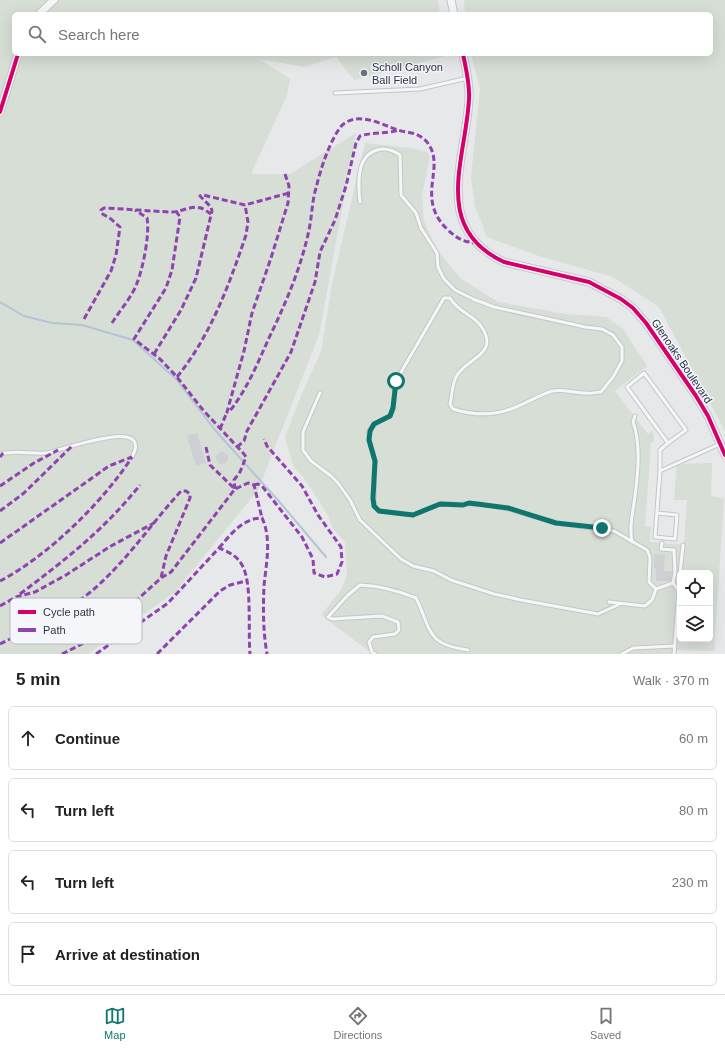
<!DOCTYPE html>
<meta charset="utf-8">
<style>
:root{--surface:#fff;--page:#f6f6f6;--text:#222;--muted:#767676;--line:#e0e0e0;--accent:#0f766e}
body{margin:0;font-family:Arial,sans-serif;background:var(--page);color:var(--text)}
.controls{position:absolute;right:12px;bottom:12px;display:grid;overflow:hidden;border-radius:6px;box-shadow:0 4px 16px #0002}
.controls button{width:36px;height:36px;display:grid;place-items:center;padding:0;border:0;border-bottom:1px solid var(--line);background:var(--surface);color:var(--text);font:20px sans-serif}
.stop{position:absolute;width:12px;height:12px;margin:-9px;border:3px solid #0f766e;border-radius:50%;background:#fff}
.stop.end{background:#0f766e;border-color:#fff;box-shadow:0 1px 4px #0008}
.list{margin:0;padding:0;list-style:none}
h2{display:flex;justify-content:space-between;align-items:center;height:52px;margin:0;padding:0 16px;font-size:17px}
h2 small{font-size:13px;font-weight:400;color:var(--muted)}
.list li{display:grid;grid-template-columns:26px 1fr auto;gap:12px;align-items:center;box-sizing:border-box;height:64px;margin:0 8px 8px;padding:0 8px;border:1px solid var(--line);border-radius:6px}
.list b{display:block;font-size:15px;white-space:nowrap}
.list em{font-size:13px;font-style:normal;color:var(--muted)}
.icon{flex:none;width:22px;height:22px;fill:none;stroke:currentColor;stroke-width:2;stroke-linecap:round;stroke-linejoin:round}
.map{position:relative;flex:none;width:725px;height:654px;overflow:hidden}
.search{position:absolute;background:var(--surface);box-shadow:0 4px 16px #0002;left:12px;right:12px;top:12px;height:44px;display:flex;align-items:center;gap:10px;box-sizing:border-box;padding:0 14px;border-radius:6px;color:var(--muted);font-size:15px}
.sheet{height:340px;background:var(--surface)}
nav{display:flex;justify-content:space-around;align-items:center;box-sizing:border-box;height:56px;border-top:1px solid var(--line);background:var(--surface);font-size:11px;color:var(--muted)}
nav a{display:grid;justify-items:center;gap:2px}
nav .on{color:var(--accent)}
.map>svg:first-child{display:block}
.green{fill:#d6ded6}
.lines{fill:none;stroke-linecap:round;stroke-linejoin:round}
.stream{stroke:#b4c4d5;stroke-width:2}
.building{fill:#ced0d3}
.service-casing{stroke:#c4c6c8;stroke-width:5}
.tertiary-casing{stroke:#c4c6c8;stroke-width:9}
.service{stroke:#f5f6f7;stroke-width:3}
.tertiary{stroke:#f5f6f7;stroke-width:7}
.quiet{stroke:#8e44ad;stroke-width:3;stroke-dasharray:6 3;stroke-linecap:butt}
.cycleway-casing{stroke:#f4f6f9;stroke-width:6}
.cycleway{stroke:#d6006c;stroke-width:4}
.route{stroke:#0f766e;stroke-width:5}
.poi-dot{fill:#6c737f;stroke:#f4f6f9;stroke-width:1.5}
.labels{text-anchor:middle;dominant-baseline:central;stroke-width:3;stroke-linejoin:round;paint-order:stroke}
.poi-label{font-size:11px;fill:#2b3445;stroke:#f4f6f9;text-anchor:start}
.street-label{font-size:11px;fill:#2b3445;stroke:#f4f6f9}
.key{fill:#f4f6f9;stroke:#b8bcc3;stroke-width:1}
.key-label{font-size:11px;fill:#2b3445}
</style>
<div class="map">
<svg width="725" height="654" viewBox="0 0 725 654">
<rect width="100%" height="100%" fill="#e6e8ea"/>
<g class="green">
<path d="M0 0H438L440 14H14V54H446V56L354 80 336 57 304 67 259 59 290 79 287 95 251 174H290L356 133 319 335 258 490 175 592 88 654H0Z"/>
<path d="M464 0H725V431L659 307 613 277 539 256 487 237 475 206 471 177 480 89 471 54H711V14H465Z"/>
<path d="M365 143 410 148 427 152 430 157 422 195 424 221 437 250 460 278 498 302 566 314 606 317 623 329 647 366 615 391 648 434 653 430 654 442 651 443 645 526 651 527 650 542 683 545 675 595V628L673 654H373L321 615 341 590 347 575 345 542 333 529 328 515 304 478 294 468 285 437 302 393 321 352 332 284Z"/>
<path d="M712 463 711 496 724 499 714 651 676 650 680 594V639H710V573H682L687 500H674L677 464Z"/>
</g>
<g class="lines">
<path class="stream" d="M0 302 24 316 52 323 82 325 133 340 176 379 215 430 283 506 326 557"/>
</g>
<g class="building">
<path d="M197 433 206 463 196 466 187 436Z"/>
<circle cx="222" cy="458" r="6"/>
<path d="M655 554 665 555 664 568V571H672L670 581H656V568H654Z"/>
</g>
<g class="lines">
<defs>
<g id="service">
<path d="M335 93 420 89 468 78"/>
<path d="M360 202C358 184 356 156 377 150 386 147 393 150 400 155L401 195 416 213 421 228 437 253 438 267 444 279 455 290 473 299 494 307 585 327 602 329 613 335 622 347V361L613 377 601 392C596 392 591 394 586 393 574 393 564 389 552 391 540 395 528 402 516 407 495 416 475 416 453 409L450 404C452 396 452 385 456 377 465 358 501 355 481 326 472 314 458 312 450 298H444L396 381 393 408 390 416 374 424 369 431V440L375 461 374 506 379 511 413 515 440 504H480L509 509 556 523 614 531 647 550 650 557 649 582 656 589 652 600 645 606 609 602"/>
<path d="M320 393 303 432V450L311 461 331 476 338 483 350 500 360 520 401 559 413 566 434 571 451 580 494 594 521 600 598 614 620 604"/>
<path d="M0 454C15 450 31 454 46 453 58 452 155 414 132 457"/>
<path d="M660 471V450L668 443 627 387 644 373 686 430 668 443"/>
<path d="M657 513 677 515 675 539 655 537 660 471 720 444"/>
<path d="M632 542C629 526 633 512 635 496 638 473 641 444 633 422L635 416"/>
<path d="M662 543 661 549 674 550 675 572 673 583 678 590"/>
<path d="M680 573 683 545"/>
<path d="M656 589 673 583"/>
<path d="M375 654 372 652 369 642 373 637 395 634 399 630 398 622 382 616 332 619 328 617 348 595 360 585C380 586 397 590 416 598 432 630 425 644 468 650"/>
<path d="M622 654 633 648 675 646"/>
<path d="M674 654 680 575"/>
</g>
<g id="tertiary">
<path d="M451 0 454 14"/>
<path d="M39 14 54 0"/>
<path d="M463 54C466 69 470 84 469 99 466 159 431 228 504 262L589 282 621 299 633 308 646 323 696 396 708 416 725 455"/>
<path d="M0 112 18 54"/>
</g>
</defs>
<use href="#service" class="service-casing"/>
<use href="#tertiary" class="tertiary-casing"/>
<use href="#service" class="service"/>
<use href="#tertiary" class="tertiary"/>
<g class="quiet">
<path d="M285 174 289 186 288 203 271 258 252 313 244 351 227 412H229C246 391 257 365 268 340 285 305 301 268 309 230 312 216 312 201 316 188 321 168 328 146 339 129 344 121 354 118 363 119 375 120 386 126 398 130 403 132 410 132 415 134 421 136 426 140 429 145 445 169 415 199 448 230 458 239 463 242 477 243"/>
<path d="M176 211 180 217 172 270 166 288 134 339 160 359 177 377 203 410 244 454 246 457 240 472 234 480 235 489"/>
<path d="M84 319 111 271 116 255 120 227 111 219 101 213V210L104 208C126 209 148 211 170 212 180 213 190 205 201 208 204 209 208 212 211 214"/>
<path d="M112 323C120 310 132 297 137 283 143 268 150 234 147 218L135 210"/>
<path d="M154 354 181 310 196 278 212 211 211 207 200 196 203 195 245 205 289 193"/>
<path d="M177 377C211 335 229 285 246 235L248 222 245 205"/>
<path d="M220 429 227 412"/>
<path d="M206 447 210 465 235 489"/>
<path d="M237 447 244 441 247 431 291 352 315 282 320 252 335 220 346 186 356 143 360 136C372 132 387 134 399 130"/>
<path d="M0 457 3 453"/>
<path d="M254 485 258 484 262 486 302 537 313 559 314 573 325 577 337 574 342 562 341 547 318 515 302 486 267 446 264 439"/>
<path d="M0 486 34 463 58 450"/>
<path d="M0 511 24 493 73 445"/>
<path d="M0 543 109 466 132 457"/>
<path d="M219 548C231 534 243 518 262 518 272 539 266 564 264 586 263 609 263 631 267 654"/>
<path d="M0 581C48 556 103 502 132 457"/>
<path d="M20 594C65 560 104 530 140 485"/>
<path d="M0 606 16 597 35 592 66 575 111 546 154 523"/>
<path d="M0 644C30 629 61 614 88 594 124 565 150 525 181 491H186L190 494V498L166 556 161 578"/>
<path d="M62 654 84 643 102 632 161 578 171 572 235 489 248 483 254 485 262 518"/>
<path d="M96 654 168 603 219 548C229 552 238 556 243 567 252 584 248 632 250 654"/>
<path d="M157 654 220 591 230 585 246 581"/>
</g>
<defs>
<g id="cycleway">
<path d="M463 54C466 69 470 84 469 99 466 159 431 228 504 262L589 282 621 299 633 308 646 323 696 396 708 416 725 455"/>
<path d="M0 112 18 54"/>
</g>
</defs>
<use href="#cycleway" class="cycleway-casing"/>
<use href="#cycleway" class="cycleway"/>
</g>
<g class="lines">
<path class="route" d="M396 381 393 408 390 416 374 424 370 431 369 440 375 461 373 498 374 506 379 511 413 515 440 504 463 505 469 503 508 508 556 523 602 528"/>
</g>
<circle class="poi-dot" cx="364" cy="73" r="4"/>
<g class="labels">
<g class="poi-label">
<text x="372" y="67">Scholl Canyon<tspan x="372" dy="13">Ball Field</tspan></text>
</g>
<g class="street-label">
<text transform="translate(682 361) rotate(56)">Glenoaks Boulevard</text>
</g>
</g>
<rect x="10" y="598" width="132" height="46" rx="6" class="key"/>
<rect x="18" y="610" width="18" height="4" fill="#d6006c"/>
<rect x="18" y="628" width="18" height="4" fill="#8e44ad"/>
<g class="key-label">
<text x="43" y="616">Cycle path</text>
<text x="43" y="634">Path</text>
</g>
</svg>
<div class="controls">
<button><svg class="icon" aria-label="locate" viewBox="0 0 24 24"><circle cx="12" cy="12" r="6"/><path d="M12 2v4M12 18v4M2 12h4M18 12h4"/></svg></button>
<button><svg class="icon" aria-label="layers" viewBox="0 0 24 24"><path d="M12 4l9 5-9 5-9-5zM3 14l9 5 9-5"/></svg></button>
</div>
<div class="stop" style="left:396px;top:381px"></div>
<div class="stop end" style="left:602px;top:528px"></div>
<div class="search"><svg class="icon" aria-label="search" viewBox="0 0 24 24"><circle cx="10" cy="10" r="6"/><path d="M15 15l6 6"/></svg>Search here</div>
</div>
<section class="sheet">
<h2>5 min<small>Walk · 370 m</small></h2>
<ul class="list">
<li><svg class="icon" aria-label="ahead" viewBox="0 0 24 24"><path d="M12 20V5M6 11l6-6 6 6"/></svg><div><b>Continue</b></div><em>60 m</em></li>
<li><svg class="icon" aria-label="left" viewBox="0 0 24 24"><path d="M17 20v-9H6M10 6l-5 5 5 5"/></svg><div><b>Turn left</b></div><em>80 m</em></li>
<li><svg class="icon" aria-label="left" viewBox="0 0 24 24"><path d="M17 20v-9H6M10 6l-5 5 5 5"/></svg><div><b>Turn left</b></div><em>230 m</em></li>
<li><svg class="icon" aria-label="arrive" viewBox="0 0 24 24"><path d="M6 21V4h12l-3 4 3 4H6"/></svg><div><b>Arrive at destination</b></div></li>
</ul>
</section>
<nav>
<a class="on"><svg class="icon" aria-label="map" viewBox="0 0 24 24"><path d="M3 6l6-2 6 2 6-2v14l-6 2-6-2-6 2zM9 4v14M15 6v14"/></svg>Map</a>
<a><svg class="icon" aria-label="directions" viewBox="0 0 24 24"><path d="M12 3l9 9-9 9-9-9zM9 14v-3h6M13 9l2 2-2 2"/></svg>Directions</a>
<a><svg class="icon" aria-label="saved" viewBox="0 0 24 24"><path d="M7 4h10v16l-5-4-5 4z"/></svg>Saved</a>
</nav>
